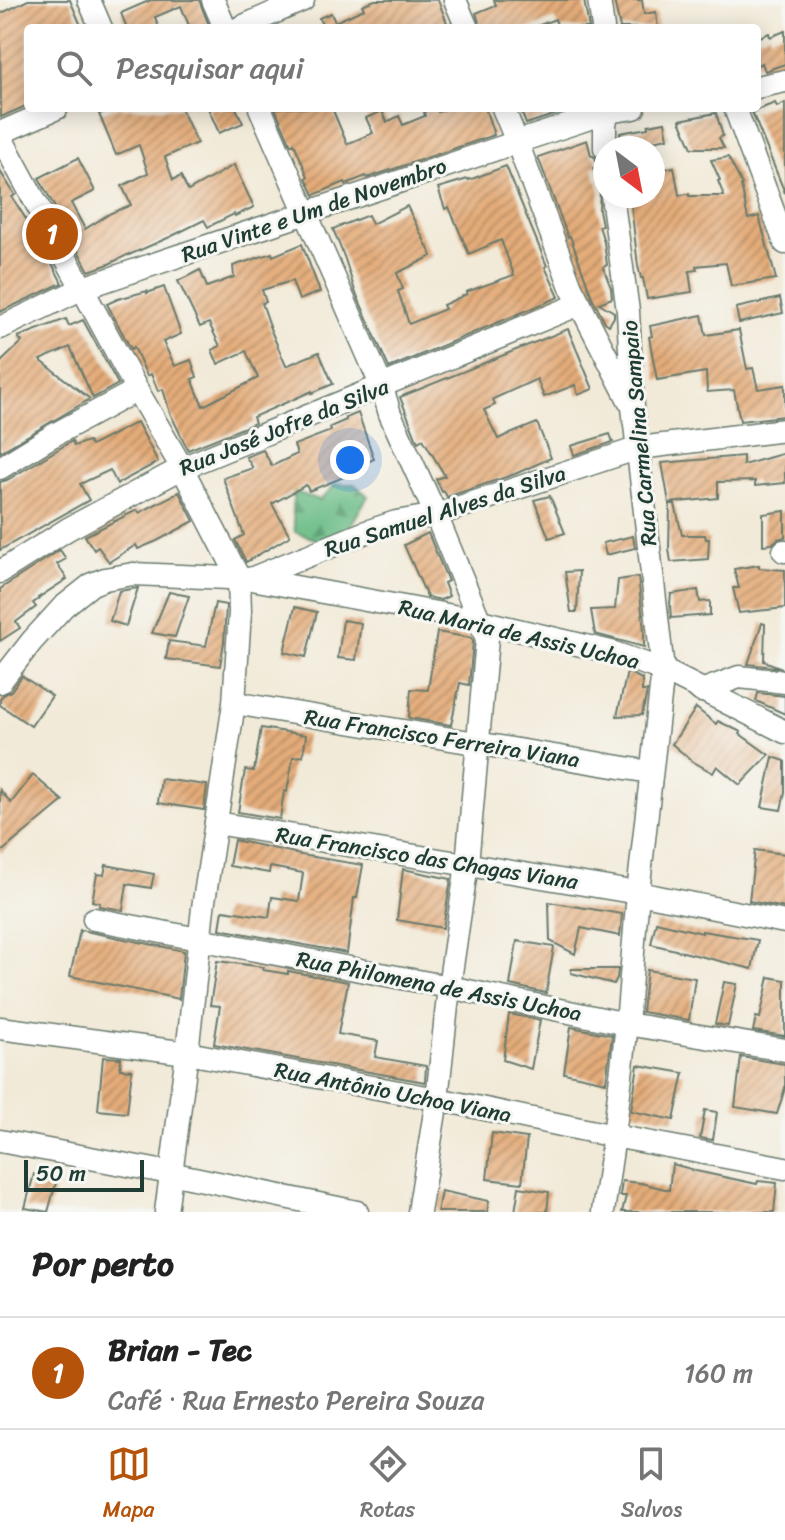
<!DOCTYPE html>
<html lang="pt">
<meta charset="utf-8">
<style>
:root{--surface:#fff;--page:#f2f2f2;--text:#222;--muted:#767676;--line:#e0e0e0;--accent:#b45309}
body{margin:0;font-family:Sriracha,sans-serif;background:var(--page);color:var(--text)}
.compass{position:absolute;left:593px;top:136px;width:72px;height:72px;border-radius:50%;background:var(--surface);box-shadow:0 4px 20px #0003;rotate:148deg}
.scale{position:absolute;left:24px;bottom:20px;width:120px;box-sizing:border-box;padding-left:8px;border:4px solid #1f3d34;border-top:0;font-size:22px;line-height:28px;white-space:nowrap;color:#1f3d34;-webkit-text-stroke:6px #f6f6f2;paint-order:stroke}
.you{position:absolute;left:350px;top:460px;width:28px;height:28px;margin:-20px;border:6px solid #fff;border-radius:50%;background:#1a73e8;box-shadow:0 0 0 12px #1a73e833}
.badge{display:grid;place-items:center;width:52px;height:52px;border-radius:50%;background:var(--accent);color:#fff;font-size:26px;font-weight:700}
.pin{position:absolute;translate:-50% -50%;border:4px solid #fff;box-shadow:0 2px 8px #0006}
.list{margin:0;padding:0;list-style:none}
h2{display:flex;justify-content:space-between;align-items:center;height:104px;margin:0;padding:0 32px;font-size:34px}
h2 small{font-size:26px;font-weight:400;color:var(--muted)}
.list li{display:grid;grid-template-columns:52px 1fr auto;gap:24px;align-items:center;box-sizing:border-box;height:112px;padding:0 32px;border-top:2px solid var(--line)}
.list b{display:block;font-size:30px;white-space:nowrap}
.list p{margin:0;font-size:26px;white-space:nowrap;color:var(--muted)}
.list em{font-size:26px;font-style:normal;color:var(--muted)}
.icon{flex:none;width:44px;height:44px;fill:none;stroke:currentColor;stroke-width:2;stroke-linecap:round;stroke-linejoin:round}
.map{position:relative;flex:none;width:785px;height:1212px;overflow:hidden}
.search{position:absolute;background:var(--surface);box-shadow:0 4px 20px #0003;left:24px;right:24px;top:24px;height:88px;display:flex;align-items:center;gap:20px;box-sizing:border-box;padding:0 28px;border-radius:8px;color:var(--muted);font-size:30px}
.sheet{height:216px;background:var(--surface)}
nav{display:flex;justify-content:space-around;align-items:center;box-sizing:border-box;height:112px;border-top:2px solid var(--line);background:var(--surface);font-size:22px;color:var(--muted)}
nav a{display:grid;justify-items:center;gap:4px}
nav .on{color:var(--accent)}
.map>svg:first-child{display:block}
.forest{fill:url(#forest-firs);stroke:#467e5e;stroke-width:2}
.building{fill:url(#building-hatch)}
.lines{fill:none;stroke-linecap:round;stroke-linejoin:round}
.minor-casing{stroke:#697a6d;stroke-width:25}
.minor{stroke:#fff;stroke-width:22}
.labels{text-anchor:middle;dominant-baseline:central;stroke-width:6;stroke-linejoin:round;paint-order:stroke}
.street-label{font-size:22px;fill:#1f3d34;stroke:#f6f6f2}
</style>
<div class="map">
<svg width="785" height="1212" viewBox="0 0 785 1212">
<defs>
<pattern id="forest-firs" width="22" height="20" patternUnits="userSpaceOnUse" patternTransform="scale(2)"><rect width="22" height="20" fill="#6ebe89"/><path d="M5 1l3.5 6h-7zM16 11l3.5 6h-7z" fill="#5a9c71"/></pattern>
<pattern id="building-hatch" width="6" height="6" patternUnits="userSpaceOnUse" patternTransform="scale(2)"><rect width="6" height="6" fill="#e4ac79"/><path d="M-1 1l2-2M0 6l6-6M5 7l2-2" fill="none" stroke="#b88d64"/></pattern>
</defs>
<rect width="100%" height="100%" fill="#f6f6f2"/>
<filter id="ink" filterUnits="userSpaceOnUse"><feTurbulence type="fractalNoise" baseFrequency=".0125" numOctaves="2"/><feDisplacementMap in="SourceGraphic" scale="16" xChannelSelector="R" yChannelSelector="G"/><feConvolveMatrix kernelMatrix="1 2 1 2 8 2 1 2 1" color-interpolation-filters="sRGB"/></filter>
<filter id="wash" filterUnits="userSpaceOnUse"><feTurbulence type="fractalNoise" baseFrequency=".006" numOctaves="4" result="noise"/><feDisplacementMap in="SourceGraphic" scale="32" xChannelSelector="R" yChannelSelector="G"/><feGaussianBlur stdDeviation="1.8" result="paint"/><feColorMatrix in="noise" values="0 0 0 0 0 0 0 0 0 0 0 0 0 0 0 0 0 1.4 0 .05"/><feComposite in="paint" operator="in"/></filter>
<g filter="url(#wash)">
<rect width="100%" height="100%" fill="#f2ead8"/>
<path class="forest" d="M336 484H354L368 496 350 526 327 543 295 532 292 506 295 492 320 500Z"/>
<g id="blocks">
<g class="building">
<path d="M28 0H70L82 28H28V105L1 117 0 14Z"/>
<path d="M151 0H199L210 28H190L181 6 155 17 159 28H127L121 13Z"/>
<path d="M375 0H438L449 28H322L323 27 319 18 331 13 335 22 364 9 362 5Z"/>
<path d="M494 0H584L589 28H558L555 19 532 28H481L476 13 496 5Z"/>
<path d="M614 0H642L644 14 656 12 658 28H620Z"/>
<path d="M785 31V64L765 71 762 63 757 65V38L769 33 770 37Z"/>
<path d="M775 103 777 107 785 103V193L752 112Z"/>
<path d="M114 108H181L197 143 165 157 173 180 181 176 188 191 234 165 254 207 235 216 234 214 208 227 204 220 170 237 129 255V254L109 264 89 271 39 178 78 158 95 191 71 203 85 229 111 213 131 205 122 186 148 173 139 145 116 155 99 114Z"/>
<path d="M208 108H236L243 123 219 133Z"/>
<path d="M275 108H332L347 144 373 133 366 118 382 111 387 122 399 116 403 125 425 116 424 112 434 108H436L438 112 450 108H485L494 135 367 178 366 176 346 184 345 182 314 195 306 178 308 177 294 143 291 145Z"/>
<path d="M520 108H575L526 124Z"/>
<path d="M716 113 723 136 719 138 724 148H692L680 120Z"/>
<path d="M665 122 668 138 647 142 648 148H622L620 133 648 128V125Z"/>
<path d="M587 140 591 155 595 157 598 166 593 168 600 190 599 210 602 225 599 226 604 242 607 265 603 267 611 288 612 298 599 303 614 312V317L609 325 605 322 592 297 570 236 568 237 538 157Z"/>
<path d="M728 157 742 184 741 185 748 219 759 216 776 279 731 286 726 263 696 266 697 270 689 271 692 292 647 299 643 278H641L638 266 630 196H653V171L674 167 679 195 689 194V196H724L718 181 720 180 711 160Z"/>
<path d="M506 166 547 266 545 267 559 297 389 368 355 291 345 259 333 229 368 215 372 224 407 206 432 256 397 273 403 289 398 291 409 324 445 309 443 305 467 294 466 292 514 275 501 240 469 254 449 207 445 209 438 188 468 179 469 180Z"/>
<path d="M0 171 15 195 12 197 31 227 33 226 62 283 0 312Z"/>
<path d="M302 244 320 292 299 300 292 281 262 290 266 302 262 303 270 326H269L286 366 319 352 333 384 312 393V391L253 417 255 423 188 450 170 413 163 389 158 391 151 374 147 376 134 347 131 349 107 304 118 299 147 291V293L164 287 181 334 163 342 175 366 191 360 197 377 192 379 203 406 258 378 246 351 218 364 212 350 220 346 209 323 200 327 178 281 200 270 207 287 234 277 233 266 272 253 273 256Z"/>
<path d="M780 298 783 313 739 323 736 308Z"/>
<path d="M702 315 706 335 739 330 747 369 753 368 758 389 785 385V416L740 421 734 390 707 392 706 372 657 380 649 337 652 336 650 326Z"/>
<path d="M66 319 69 326 83 320 118 384 93 398 70 347 40 360 90 399 0 452V363L22 342 18 337Z"/>
<path d="M568 329 593 389 578 395 575 385 544 397 537 379 493 399 495 405 484 410 498 439 537 423 551 458 515 474 447 497 444 491 442 492 436 479 445 476 423 439 418 442 400 397Z"/>
<path d="M358 413 374 459 343 473 344 477 309 491 306 485 272 504 290 536 246 562 235 540 244 535 223 478 253 468 246 457 263 450 272 466 297 454 294 445 331 431 330 427 346 420V418Z"/>
<path d="M137 422 158 462 117 484 110 470 80 484 89 500 0 550V482L7 480 72 441 74 446 88 441 91 446Z"/>
<path d="M610 434 613 442 574 455 571 446Z"/>
<path d="M785 453V483L755 486V481L718 482V498L669 503 662 463 743 456V465Z"/>
<path d="M179 492 194 521 157 541 138 549 136 545 109 562 98 547 94 550 85 536 137 510 139 513Z"/>
<path d="M550 496 565 533 549 538 534 500Z"/>
<path d="M670 504H675L682 535H705L706 539H709L708 559 671 562 669 549Z"/>
<path d="M785 511V537L778 539 772 544 763 545V514Z"/>
<path d="M428 533 448 581 444 583 449 596 441 600 427 597 404 545Z"/>
<path d="M633 536 635 548 606 555 603 543Z"/>
<path d="M60 550 66 559 57 564 67 579 38 598 39 599 33 603 36 607 16 622 20 628 0 641V589Z"/>
<path d="M759 565V568L785 570V608L739 613 733 588H739L734 569Z"/>
<path d="M579 571 577 612H571L565 572Z"/>
<path d="M638 577 644 630V647L595 634 591 610 615 609 618 580Z"/>
<path d="M138 588 126 626 110 621 119 591Z"/>
<path d="M698 590 700 602 710 601V615L671 618 670 604 671 594Z"/>
<path d="M169 592 189 596 175 637 152 633Z"/>
<path d="M215 603 226 605 224 642 220 666 166 659 169 641 206 646Z"/>
<path d="M295 607 317 612 306 657 284 652Z"/>
<path d="M343 620 361 623 356 660 338 658Z"/>
<path d="M762 623 765 624 764 661 782 668 748 664Z"/>
<path d="M437 632 471 638 473 641 469 685 460 683 451 725 409 718 411 689 428 690Z"/>
<path d="M627 672 642 679V691H647L642 715 617 716Z"/>
<path d="M22 676 52 696 31 726 0 705V699L3 695 11 691Z"/>
<path d="M758 693 785 696V714L756 701Z"/>
<path d="M696 708 716 724 718 721 741 732 740 734 769 755 740 785 717 766 713 773 692 761 672 744Z"/>
<path d="M261 728 306 735 303 756 293 757 287 792 284 791 280 819 238 812 245 770 254 771Z"/>
<path d="M773 757 785 761V792L781 810 762 807Z"/>
<path d="M33 775 63 801 0 853V790L11 803Z"/>
<path d="M161 779 207 785 204 810 158 803Z"/>
<path d="M234 840 295 853V854L363 865 357 898H354L347 953 220 929 223 910 269 917 272 897 299 901 303 873 270 867 269 873 229 866Z"/>
<path d="M755 850 785 854V908L749 901Z"/>
<path d="M106 865 154 874 151 888 127 884 123 910 99 906 100 903 92 901 97 874 104 875Z"/>
<path d="M403 869 451 879 443 928 397 920Z"/>
<path d="M549 902 622 914 620 936 581 928 575 954 550 941Z"/>
<path d="M656 922 702 933V931L758 940 752 969 651 944Z"/>
<path d="M80 930 184 951 179 999 70 976Z"/>
<path d="M517 941 554 947 546 993 510 985Z"/>
<path d="M217 961 264 967 263 970 288 974V971L348 982 338 1034 378 1041 375 1057 426 1066 425 1082 214 1044 220 1006 210 1005Z"/>
<path d="M571 969H618L617 978 614 984 571 973Z"/>
<path d="M647 970 695 978 689 1020 642 1012Z"/>
<path d="M769 977 785 980V1036L753 1031 756 1017 760 1018Z"/>
<path d="M724 982 737 984 728 1026 715 1024Z"/>
<path d="M509 1014 540 1020 531 1069 503 1060Z"/>
<path d="M571 1027 612 1035 606 1082 564 1073Z"/>
<path d="M103 1057 121 1058 120 1069 132 1070 127 1113 98 1110Z"/>
<path d="M741 1057 785 1064V1088L777 1114 735 1107Z"/>
<path d="M638 1065 684 1073 674 1120 631 1111Z"/>
<path d="M705 1110 717 1112 713 1140 700 1138Z"/>
<path d="M492 1133 527 1138 522 1183 487 1179Z"/>
<path d="M672 1164 691 1169V1170L757 1184 758 1181 777 1183 774 1212H622L626 1196H620L622 1181 641 1183 669 1190Z"/>
<path d="M34 1174 57 1179 48 1212 25 1208Z"/>
<path d="M519 1187 549 1192 547 1212H515Z"/>
<path d="M441 1191 489 1201 487 1212H437Z"/>
</g>
</g>
</g>
<g filter="url(#ink)">
<use href="#blocks" fill-opacity="0" stroke="#697a6d" stroke-width="2"/>
<g class="lines">
<defs>
<g id="minor">
<path d="M89 0 101 28"/>
<path d="M213 0 225 28"/>
<path d="M455 0 467 28"/>
<path d="M599 0 603 28"/>
<path d="M239 28 303 0"/>
<path d="M757 87 785 81"/>
<path d="M260 108 382 387 390 414 436 515 487 639 467 864 449 987 437 1099 419 1212"/>
<path d="M503 108 517 142 571 287 630 402"/>
<path d="M735 108 785 243"/>
<path d="M0 133 57 108"/>
<path d="M0 136 137 390 182 468 239 578 240 612 234 703 203 908 187 1053 166 1212"/>
<path d="M605 148V124L609 108"/>
<path d="M612 196 628 311 633 407 663 670 638 893 785 922"/>
<path d="M0 328 83 288 517 142 608 112 634 108"/>
<path d="M0 468 52 436 137 390"/>
<path d="M784 551H785"/>
<path d="M0 572 68 529 182 468 580 304"/>
<path d="M253 578 366 532 396 522 436 515 639 448 785 430"/>
<path d="M0 682 32 641 63 607 92 584 105 579 133 574 252 579 480 621 611 652 663 670 785 732"/>
<path d="M701 691 739 677 785 682"/>
<path d="M234 703 650 772"/>
<path d="M216 823 638 893 627 1024 614 1136 603 1212"/>
<path d="M94 919 449 987 627 1024 785 1050"/>
<path d="M0 1028 187 1053 437 1099 614 1136 785 1168"/>
<path d="M0 1141 170 1173 357 1212"/>
</g>
</defs>
<use href="#minor" class="minor-casing"/>
<use href="#minor" class="minor"/>
</g>
</g>
<g class="labels">
<g class="street-label">
<text transform="translate(314 210) rotate(-19)">Rua Vinte e Um de Novembro</text>
<text transform="translate(284 427) rotate(-22)">Rua José Jofre da Silva</text>
<text transform="translate(639 433) rotate(-95)">Rua Carmelina Sampaio</text>
<text transform="translate(445 511) rotate(-18)">Rua Samuel Alves da Silva</text>
<text transform="translate(519 634) rotate(13)">Rua Maria de Assis Uchoa</text>
<text transform="translate(442 738) rotate(9)">Rua Francisco Ferreira Viana</text>
<text transform="translate(427 858) rotate(9)">Rua Francisco das Chagas Viana</text>
<text transform="translate(439 986) rotate(11)">Rua Philomena de Assis Uchoa</text>
<text transform="translate(393 1092) rotate(11)">Rua Antônio Uchoa Viana</text>
</g>
</g>
</svg>
<svg class="compass" viewBox="-18 -18 36 36"><path d="M0-13l5 13h-10z" fill="#e53935"/><path d="M0 13l5-13h-10z" fill="#767676"/></svg>
<div class="scale">50 m</div>
<div class="you"></div>
<div class="pin badge" style="left:52px;top:234px">1</div>
<div class="search"><svg class="icon" aria-label="search" viewBox="0 0 24 24"><circle cx="10" cy="10" r="6"/><path d="M15 15l6 6"/></svg>Pesquisar aqui</div>
</div>
<section class="sheet">
<h2>Por perto<small></small></h2>
<ul class="list">
<li><span class="badge">1</span><div><b>Brian - Tec</b><p>Café · Rua Ernesto Pereira Souza</p></div><em>160 m</em></li>
</ul>
</section>
<nav>
<a class="on"><svg class="icon" aria-label="map" viewBox="0 0 24 24"><path d="M3 6l6-2 6 2 6-2v14l-6 2-6-2-6 2zM9 4v14M15 6v14"/></svg>Mapa</a>
<a><svg class="icon" aria-label="directions" viewBox="0 0 24 24"><path d="M12 3l9 9-9 9-9-9zM9 14v-3h6M13 9l2 2-2 2"/></svg>Rotas</a>
<a><svg class="icon" aria-label="saved" viewBox="0 0 24 24"><path d="M7 4h10v16l-5-4-5 4z"/></svg>Salvos</a>
</nav>
